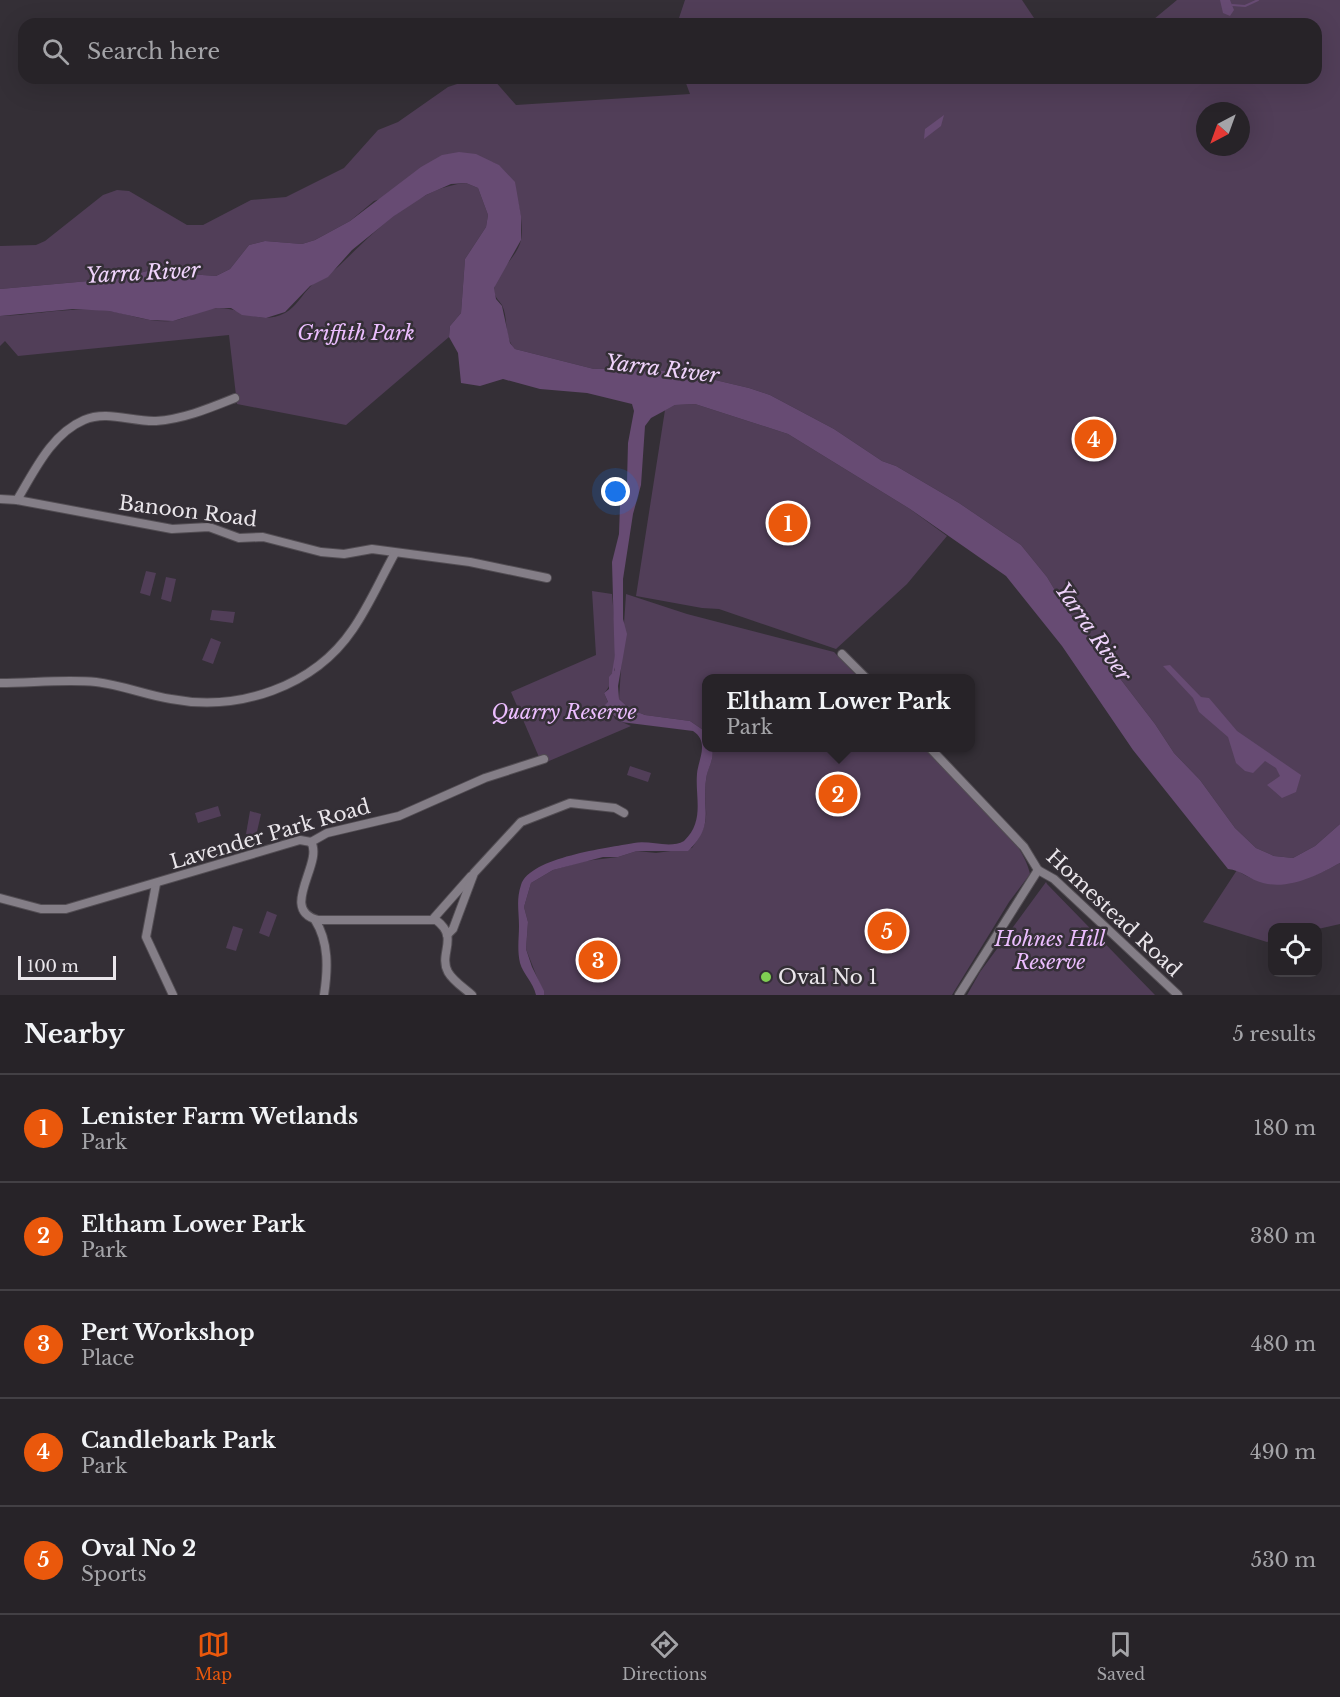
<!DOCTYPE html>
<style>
:root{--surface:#272328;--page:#332f34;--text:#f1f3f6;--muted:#a4a4a8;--line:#434045;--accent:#ea580c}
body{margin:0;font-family:"Libre Baskerville",serif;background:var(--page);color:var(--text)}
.controls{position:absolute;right:18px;bottom:18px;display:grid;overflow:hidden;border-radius:12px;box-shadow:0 6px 24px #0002}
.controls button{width:54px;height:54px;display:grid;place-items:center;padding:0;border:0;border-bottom:2px solid var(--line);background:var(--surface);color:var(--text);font:30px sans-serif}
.compass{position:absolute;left:1196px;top:102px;width:54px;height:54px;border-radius:50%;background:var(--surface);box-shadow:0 6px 24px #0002;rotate:221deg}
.scale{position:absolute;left:18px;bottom:15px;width:98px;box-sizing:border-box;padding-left:6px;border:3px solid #eae6eb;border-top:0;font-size:16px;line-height:21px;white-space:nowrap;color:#eae6eb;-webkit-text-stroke:4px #342f36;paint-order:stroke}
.you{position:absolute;left:616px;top:492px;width:21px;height:21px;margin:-15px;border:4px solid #fff;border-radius:50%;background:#1a73e8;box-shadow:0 0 0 9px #1a73e833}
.badge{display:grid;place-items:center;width:39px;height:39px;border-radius:50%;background:var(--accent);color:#fff;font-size:20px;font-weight:700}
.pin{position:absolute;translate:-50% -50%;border:3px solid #fff;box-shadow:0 2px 6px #0006}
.popup{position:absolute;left:702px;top:674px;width:273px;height:78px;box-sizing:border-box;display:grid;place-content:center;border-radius:12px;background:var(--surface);filter:drop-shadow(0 2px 4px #0005);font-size:20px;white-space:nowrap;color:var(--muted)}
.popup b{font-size:22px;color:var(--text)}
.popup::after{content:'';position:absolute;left:50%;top:100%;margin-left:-12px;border:12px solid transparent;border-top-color:var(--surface)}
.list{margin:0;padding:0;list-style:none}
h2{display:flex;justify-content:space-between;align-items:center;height:78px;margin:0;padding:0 24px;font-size:26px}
h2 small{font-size:20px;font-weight:400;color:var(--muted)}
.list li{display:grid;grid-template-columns:39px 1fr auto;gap:18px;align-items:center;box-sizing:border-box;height:108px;padding:0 24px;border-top:2px solid var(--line)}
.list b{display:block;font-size:22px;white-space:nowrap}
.list p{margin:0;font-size:20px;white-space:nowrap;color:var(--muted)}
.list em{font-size:20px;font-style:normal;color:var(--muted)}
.icon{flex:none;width:33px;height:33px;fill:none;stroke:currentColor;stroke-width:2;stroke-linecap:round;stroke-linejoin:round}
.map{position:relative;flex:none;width:1340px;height:995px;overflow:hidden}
.search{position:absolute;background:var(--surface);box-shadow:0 6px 24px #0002;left:18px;right:18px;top:18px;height:66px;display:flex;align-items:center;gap:15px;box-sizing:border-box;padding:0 21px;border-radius:18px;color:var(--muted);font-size:22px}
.sheet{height:618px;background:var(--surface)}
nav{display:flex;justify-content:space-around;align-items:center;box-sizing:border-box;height:84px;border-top:2px solid var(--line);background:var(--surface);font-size:16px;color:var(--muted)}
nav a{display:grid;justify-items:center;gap:3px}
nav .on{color:var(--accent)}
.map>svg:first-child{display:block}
.green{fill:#513e58;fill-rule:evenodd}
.water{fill:#674b73}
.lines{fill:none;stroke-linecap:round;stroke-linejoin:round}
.stream{stroke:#674b73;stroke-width:2}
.minor-casing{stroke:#524d53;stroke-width:10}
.minor{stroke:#847e87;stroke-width:8}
.poi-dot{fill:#7fd052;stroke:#342f36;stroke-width:2}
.labels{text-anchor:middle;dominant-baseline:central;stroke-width:5;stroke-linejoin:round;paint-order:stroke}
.park-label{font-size:20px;font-style:italic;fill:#ebbdfe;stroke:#342f36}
.street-label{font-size:20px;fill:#eae6eb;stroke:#342f36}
.poi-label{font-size:20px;fill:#eae6eb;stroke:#342f36;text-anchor:start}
.water-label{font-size:21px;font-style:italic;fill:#f0d4fc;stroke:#342f36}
</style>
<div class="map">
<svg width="1340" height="995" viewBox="0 0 1340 995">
<rect width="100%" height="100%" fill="#342f36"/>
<g class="green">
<path d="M685 0H1022L1038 24H677Z"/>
<path d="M1177 0H1340V824L1315 846 1293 858 1274 856 1256 848 1235 828 1200 780 1174 753 1155 724 1065 607 1047 577 1021 545 959 503 896 466 882 461 834 429 770 395 749 388 694 375 643 368 594 369 515 349C503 337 509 319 502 305 498 299 494 297 494 289 496 271 517 258 521 240 525 219 514 170 492 162L374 201 350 221 315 240 302 244 265 241 249 245 230 269 216 276 147 271 122 278 0 289V246L36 245 45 241 103 195 117 190 129 191 187 225H203L251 200 286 197 344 168 378 130 398 122 448 87 469 80H494L516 105 690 94 684 78H1076L1080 82 1085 78H1316V24H1148ZM1205 111H1241V147H1205Z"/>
<path d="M466 183 478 188 488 215 486 227 465 259 461 313 450 326 449 337 346 425 237 404 229 335 18 356 5 341 0 346V316C36 315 72 306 109 311 130 314 149 323 171 321 188 319 203 307 219 308 243 308 259 326 285 313 296 307 302 295 310 287 318 278 331 274 339 266 373 233 417 187 466 183Z"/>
<path d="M695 404 788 434 910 509 947 536 907 584 836 649 719 609 702 608 636 596 665 410 675 405Z"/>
<path d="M146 571 156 573 150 596 140 593Z"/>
<path d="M166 577 176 579 171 602 161 599Z"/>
<path d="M592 591 612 594C614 616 621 680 604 693L615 719 631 726 542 764 511 692 596 655Z"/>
<path d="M626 594 687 614 834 652 859 678H706V732L690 721 645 715 630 709 619 699Z"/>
<path d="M212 610 235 612 233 623 210 620Z"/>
<path d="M211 638 221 642 213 664 202 660Z"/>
<path d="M712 748H926C955 778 1022 834 1030 874L1009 902 952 995H544L526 949 528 922 524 907 531 883 553 870 585 861 618 857 637 851 656 853 692 848C715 816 702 811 706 780 707 767 715 760 712 748Z"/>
<path d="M630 766 651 773 648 782 627 775Z"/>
<path d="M218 806 221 816 198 823 195 813Z"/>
<path d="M250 811 261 814 256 836 246 834Z"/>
<path d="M1340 863V924L1318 929 1272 927V940L1267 942 1203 922 1237 870C1269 894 1307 881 1340 863Z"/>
<path d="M1046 882 1047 884 1155 995H967L980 972Z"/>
<path d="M267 911 277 915 269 937 259 933Z"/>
<path d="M233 926 243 929 236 951 226 948Z"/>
</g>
<g class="water">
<path d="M1220 0H1230L1234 10 1230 16 1223 13Z"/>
<path d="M944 115 941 126 924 139 925 129Z"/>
<path d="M459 152 476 154 499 165 515 182 521 216V240L494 288 496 299 502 306 510 343 515 349 594 369 643 368 694 375 749 388 770 395 834 429 882 461 896 466 959 503 1021 545 1047 577 1065 607 1155 724 1174 753 1200 780 1235 828 1256 848 1274 856 1293 858 1315 846 1340 824V863C1318 875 1289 890 1263 883 1250 880 1241 870 1228 869L1133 750 1062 646 1006 576 910 509 788 434 695 404 675 405 651 418 645 426 641 485 633 514 623 579V619L627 634 618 686 619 699 630 709 645 715 690 721 706 732V748H712C715 760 707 768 706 780 702 810 715 826 688 851H637L618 857H603L553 870 531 883 524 907 528 922 526 949 532 967 544 991V995H536C533 982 523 974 520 963 517 950 519 938 519 926 519 911 516 900 521 885 530 857 608 848 634 843 650 840 670 849 684 841 705 821 695 798 697 774 698 760 710 742 693 731L621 722 604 706 608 702 604 693 609 689V677L615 670 612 562 619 534 620 506 627 482 628 443 634 411 632 404 587 393 540 389 503 379 480 386 461 383 458 353 449 337 450 326 461 313 465 259 486 227 488 215 478 188 466 183 451 184 426 195 394 216 352 250 328 277 310 286 285 312 266 318 242 315 231 308H216L173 321 150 320 109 311 73 309 0 316V289L122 278 147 271 216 276 230 269 249 245 265 241 302 244 315 240 350 221 421 167 442 155Z"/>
<path d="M1170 665 1201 697 1209 698 1237 731 1301 775 1296 792 1282 798 1267 785 1280 776 1276 768 1265 761 1253 773 1245 771 1236 763 1228 737 1199 712 1193 698 1163 666Z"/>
</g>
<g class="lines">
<g class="stream">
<path d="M1232 5 1245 6 1258 0"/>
<path d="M613 673 616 655"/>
</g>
<defs>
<g id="minor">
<path d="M0 499 17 500 172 529 209 527 239 538 263 537 321 552 344 554 372 549 470 562 547 578"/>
<path d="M17 500C34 472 51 434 84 420 107 410 132 422 156 421 184 419 210 408 235 398"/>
<path d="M842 654 866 678"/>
<path d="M0 683C31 683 65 679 96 682 122 685 146 695 171 699 238 712 314 687 353 629 369 606 381 578 395 553"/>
<path d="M930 748 1024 847 1038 870 1054 879 1178 995"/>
<path d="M311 842C324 863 278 910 318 920H436C460 938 438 953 448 972 453 981 464 988 472 995"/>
<path d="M311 842 327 833 399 816 485 778 544 759"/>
<path d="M156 884 146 937 173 995"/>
<path d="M0 898 41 909H66L300 840 311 842"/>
<path d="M433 919 471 876"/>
<path d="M315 920C329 942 328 969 324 995"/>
<path d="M447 935 453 929 474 873 521 822 570 803 615 808 624 813"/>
<path d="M959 995 1038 870"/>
</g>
</defs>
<use href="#minor" class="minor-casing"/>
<use href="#minor" class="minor"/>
</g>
<circle class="poi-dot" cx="766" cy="977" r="6"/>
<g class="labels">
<g class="park-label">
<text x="356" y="333">Griffith Park</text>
<text x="564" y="712">Quarry Reserve</text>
<text x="1050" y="939">Hohnes Hill<tspan x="1050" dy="23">Reserve</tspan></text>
</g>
<g class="street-label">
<text transform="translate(188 511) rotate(7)">Banoon Road</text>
<text transform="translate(270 834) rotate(-16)">Lavender Park Road</text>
<text transform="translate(1114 913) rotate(43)">Homestead Road</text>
</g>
<g class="poi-label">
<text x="778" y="977">Oval No 1</text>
</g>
<g class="water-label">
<text transform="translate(143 273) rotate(-3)">Yarra River</text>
<text transform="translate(662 369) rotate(7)">Yarra River</text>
<text transform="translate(1093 632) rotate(55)">Yarra River</text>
</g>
</g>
</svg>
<div class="controls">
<button><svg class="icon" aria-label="locate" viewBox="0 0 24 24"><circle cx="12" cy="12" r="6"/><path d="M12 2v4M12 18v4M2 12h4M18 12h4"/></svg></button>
</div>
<svg class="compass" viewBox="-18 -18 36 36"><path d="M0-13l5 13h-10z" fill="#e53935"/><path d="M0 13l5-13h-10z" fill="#a4a4a8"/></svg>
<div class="scale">100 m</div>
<div class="you"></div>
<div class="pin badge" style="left:788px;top:523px">1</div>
<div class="pin badge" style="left:838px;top:794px">2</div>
<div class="popup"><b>Eltham Lower Park</b>Park</div>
<div class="pin badge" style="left:598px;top:960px">3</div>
<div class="pin badge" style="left:1094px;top:439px">4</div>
<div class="pin badge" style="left:887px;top:931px">5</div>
<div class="search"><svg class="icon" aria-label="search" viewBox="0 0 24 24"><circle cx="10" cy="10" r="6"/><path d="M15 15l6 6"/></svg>Search here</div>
</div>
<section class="sheet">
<h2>Nearby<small>5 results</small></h2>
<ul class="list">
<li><span class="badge">1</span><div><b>Lenister Farm Wetlands</b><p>Park</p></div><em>180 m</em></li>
<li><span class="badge">2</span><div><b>Eltham Lower Park</b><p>Park</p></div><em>380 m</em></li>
<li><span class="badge">3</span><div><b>Pert Workshop</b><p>Place</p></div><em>480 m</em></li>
<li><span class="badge">4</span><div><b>Candlebark Park</b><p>Park</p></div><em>490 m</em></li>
<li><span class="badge">5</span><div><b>Oval No 2</b><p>Sports</p></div><em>530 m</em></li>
</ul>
</section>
<nav>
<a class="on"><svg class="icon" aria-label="map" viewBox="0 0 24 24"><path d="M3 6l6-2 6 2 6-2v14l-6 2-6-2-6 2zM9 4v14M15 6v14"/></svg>Map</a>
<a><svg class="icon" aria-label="directions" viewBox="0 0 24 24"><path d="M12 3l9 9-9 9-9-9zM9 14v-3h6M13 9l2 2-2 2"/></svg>Directions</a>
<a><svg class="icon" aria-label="saved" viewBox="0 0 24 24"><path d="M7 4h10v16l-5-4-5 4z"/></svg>Saved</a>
</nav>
